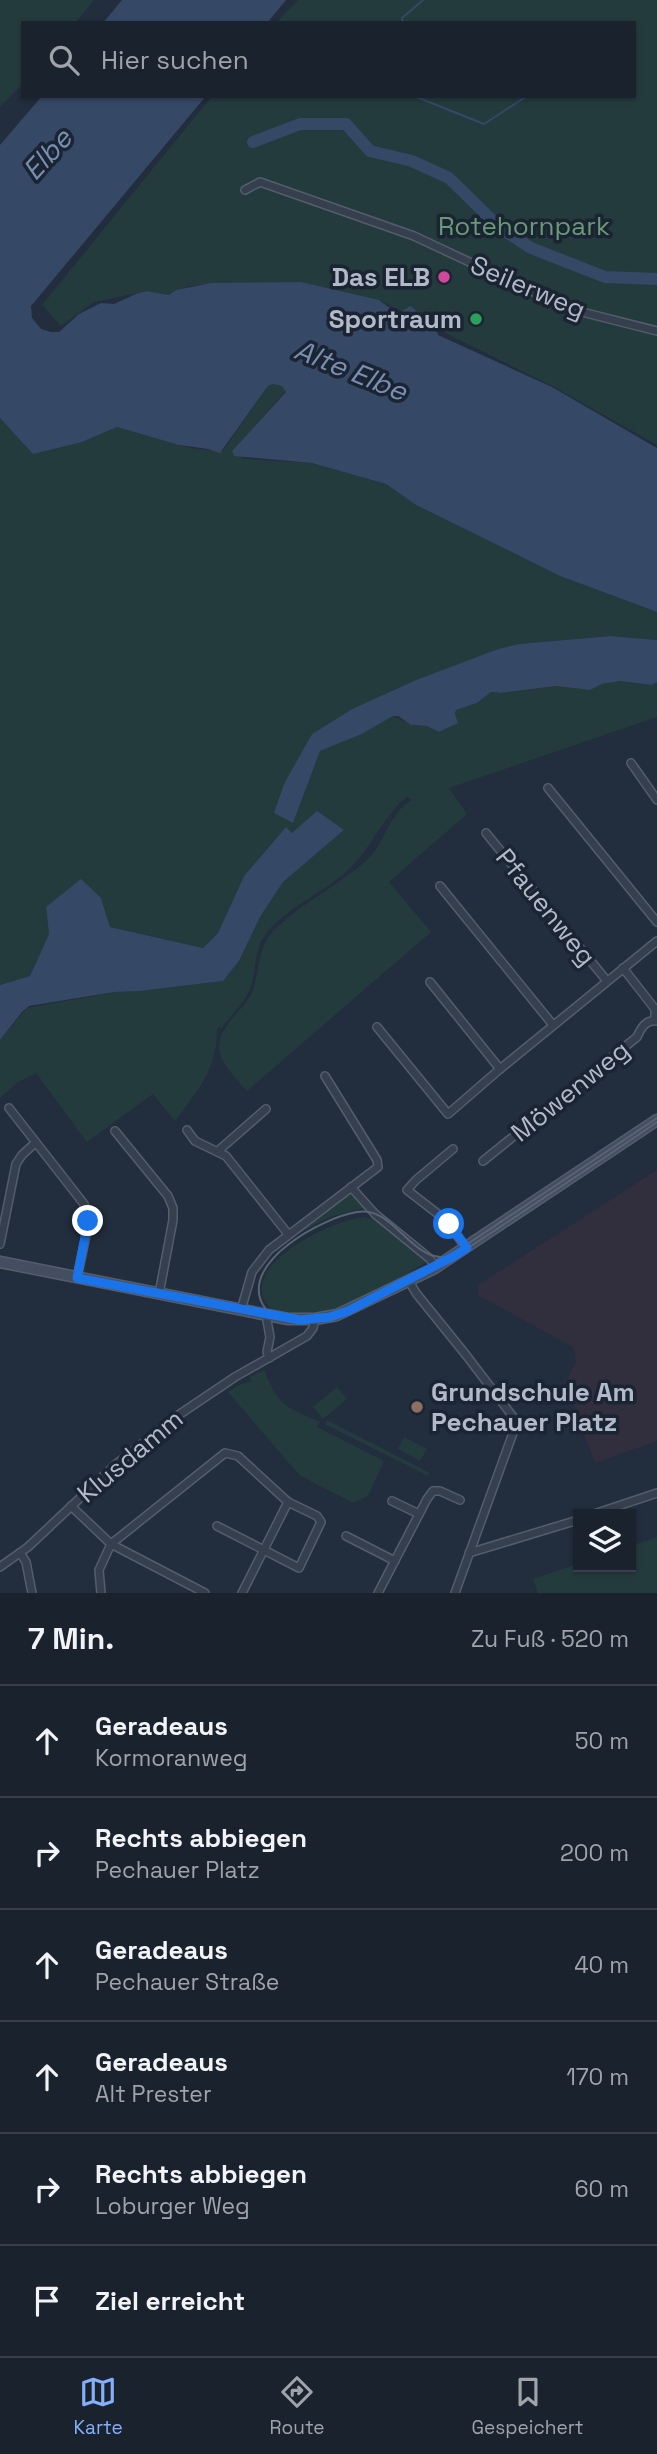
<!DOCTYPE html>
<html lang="de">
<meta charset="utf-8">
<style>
:root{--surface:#1a222e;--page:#272f3a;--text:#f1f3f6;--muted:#9fa4aa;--line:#383f4a;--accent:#84b0fb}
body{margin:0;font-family:"Space Grotesk",sans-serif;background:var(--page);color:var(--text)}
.controls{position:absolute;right:21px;bottom:21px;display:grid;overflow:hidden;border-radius:0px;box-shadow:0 2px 5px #0004}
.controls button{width:63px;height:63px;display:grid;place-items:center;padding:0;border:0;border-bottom:2px solid var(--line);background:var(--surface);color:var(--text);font:35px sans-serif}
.stop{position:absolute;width:21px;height:21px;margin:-16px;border:5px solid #1a73e8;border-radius:50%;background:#fff}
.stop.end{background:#1a73e8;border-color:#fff;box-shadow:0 2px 7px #0008}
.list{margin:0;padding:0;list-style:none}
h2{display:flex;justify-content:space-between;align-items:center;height:91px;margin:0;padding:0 28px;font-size:30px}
h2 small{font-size:23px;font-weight:400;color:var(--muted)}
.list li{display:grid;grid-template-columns:46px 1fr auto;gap:21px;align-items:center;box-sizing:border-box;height:112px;padding:0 28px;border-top:2px solid var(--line)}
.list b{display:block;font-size:26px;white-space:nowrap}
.list p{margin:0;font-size:23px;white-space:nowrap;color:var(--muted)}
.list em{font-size:23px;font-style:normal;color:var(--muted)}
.icon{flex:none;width:38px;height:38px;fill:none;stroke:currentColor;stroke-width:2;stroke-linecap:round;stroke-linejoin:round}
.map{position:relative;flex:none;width:657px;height:1593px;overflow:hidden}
.search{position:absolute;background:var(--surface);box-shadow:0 2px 5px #0004;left:21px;right:21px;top:21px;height:77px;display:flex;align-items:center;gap:18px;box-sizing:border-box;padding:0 24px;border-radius:0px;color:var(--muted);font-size:26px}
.sheet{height:763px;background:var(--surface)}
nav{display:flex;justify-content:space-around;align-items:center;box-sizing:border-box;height:98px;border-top:2px solid var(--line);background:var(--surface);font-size:19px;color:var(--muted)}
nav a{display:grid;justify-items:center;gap:4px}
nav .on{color:var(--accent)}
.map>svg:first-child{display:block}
.medical{fill:#312f3e}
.green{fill:#243b3e}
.water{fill:#354865}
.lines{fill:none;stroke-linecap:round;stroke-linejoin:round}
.stream{stroke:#354865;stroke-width:2}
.river{stroke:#354865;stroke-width:12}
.minor-casing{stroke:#545d6b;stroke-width:10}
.secondary-casing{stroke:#545d6b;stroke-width:13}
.minor{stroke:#363f4d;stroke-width:7}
.secondary{stroke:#444e60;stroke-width:10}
.tram{stroke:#586374;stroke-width:2}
.route{stroke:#1a73e8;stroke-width:9}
.hotel-dot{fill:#d1479c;stroke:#1b2432;stroke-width:2.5}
.leisure-dot{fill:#2e9e5b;stroke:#1b2432;stroke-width:2.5}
.education-dot{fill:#8d6e63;stroke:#1b2432;stroke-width:2.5}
.labels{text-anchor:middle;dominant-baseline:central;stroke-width:7;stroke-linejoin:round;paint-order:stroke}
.park-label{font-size:26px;fill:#689a75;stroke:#1b2432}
.poi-label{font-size:26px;font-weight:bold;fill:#b2bac9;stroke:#1b2432;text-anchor:end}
.street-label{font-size:26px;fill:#b2bac9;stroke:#1b2432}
.water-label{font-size:28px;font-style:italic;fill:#798fb2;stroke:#1b2432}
</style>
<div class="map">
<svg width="657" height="1593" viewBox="0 0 657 1593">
<rect width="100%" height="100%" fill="#222d3d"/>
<path class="medical" d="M657 1170V1441L595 1463 565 1382 576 1363 574 1348 478 1295V1285Z"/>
<g class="green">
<path d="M0 0H94L75 23H23V84L0 107Z"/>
<path d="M298 0H657V445L552 386 379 300 229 283C209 283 186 284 169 295L147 291 94 302 61 326 42 305 212 96H634V23H276Z"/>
<path d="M273 384 282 386 286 391 232 451 245 459 312 463 386 484 416 505 560 576 657 612V640L610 636 519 644 498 649 416 680 352 709 312 734 275 813 293 822 320 751 362 734 393 716 414 726H427L439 732 458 723 455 714 456 710 477 703 491 692 501 693 556 686 590 690 602 684 620 681 652 685 657 682V717L449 788 467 814 389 882 431 932 247 1091C226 1066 205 1051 232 1019 238 1011 247 1004 251 994 259 978 257 959 265 943 280 914 343 884 368 859 386 841 388 814 412 800L407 797C381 818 371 850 346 872 323 892 282 911 265 935 253 951 257 973 249 991 243 1005 229 1017 220 1030V1027L217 1028C218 1067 198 1091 175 1121L153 1094 87 1142 36 1073 18 1082 0 1098V1040L27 1008 114 992 140 991 223 981 239 961 260 917 283 882 344 830 292 833 286 827 244 876 218 933 203 948 110 927 101 898 46 907 49 934 30 976 0 985V418L7 425 82 442 117 427 190 448 223 451 268 386Z"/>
<path d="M349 1193 364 1208 330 1217 294 1236Z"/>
<path d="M364 1217 378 1220 427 1262C388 1284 317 1334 272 1310 265 1303 261 1296 262 1286 265 1253 335 1220 364 1217Z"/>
<path d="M264 1370C278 1406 286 1407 320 1422L317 1427 384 1461 368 1496 353 1503 299 1475 228 1392 241 1384 252 1381 250 1377Z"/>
<path d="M337 1387 347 1399 323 1419 313 1407Z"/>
<path d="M327 1420 430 1473 428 1476 325 1424Z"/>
<path d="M404 1437 427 1449 420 1461 398 1449Z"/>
<path d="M657 1537V1593H538L533 1579 578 1564V1567H631V1546Z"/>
</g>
<g class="water">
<path d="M122 0H286L267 23H103Z"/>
<path d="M42 96H206L31 306 32 318 41 329 51 332H59L79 314 101 303 114 304 138 293 147 291 169 295 176 290 211 283 301 282 379 300 398 314 410 306 435 325 438 335 552 387 657 448V612L560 576 416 505 386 484 312 463 234 456 232 451 286 392 282 386 273 384 268 386 220 453 208 449 179 445 117 427 82 442 33 454 0 418V145Z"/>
<path d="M610 636 657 640V682L652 685 620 681 602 684 590 690 556 686 501 693 491 692 477 703 456 710 455 714 458 723 439 732 427 726 411 725 398 716H393L362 734 320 751 293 823 274 813 284 784 312 734 352 709 416 680 498 649 519 644Z"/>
<path d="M317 811 344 830 283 882 260 917 239 961 223 981 140 991 114 992 29 1006 22 1012 0 1040V985L30 976 49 934 46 907 81 879 101 898 110 927 203 948 218 933 244 876 286 827 292 833Z"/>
</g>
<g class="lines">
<g class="stream">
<path d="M403 23 402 18 423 0"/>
<path d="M414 96 484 124 527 96"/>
</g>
<path class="river" d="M253 142 300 124H346L370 151 412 161 449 178 499 227 531 248 605 277 657 279"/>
<defs>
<g id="minor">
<path d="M245 190 260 182 414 236 529 290 586 313 657 331"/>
<path d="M631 763 657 800"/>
<path d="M548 788 657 922"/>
<path d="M486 833 607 981"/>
<path d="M440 886 553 1025"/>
<path d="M623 968 655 1009V1020"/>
<path d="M430 982 500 1069"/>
<path d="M377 1027 448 1114 500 1069 657 941"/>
<path d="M9 1108 84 1204 88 1226 77 1278"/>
<path d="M187 1130 195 1141 226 1156 288 1234"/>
<path d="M115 1131 168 1196 173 1208V1220L159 1294"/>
<path d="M453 1149 416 1180 407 1190 447 1221 466 1248"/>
<path d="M218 1151 266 1109"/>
<path d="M483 1161 637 1037C641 1028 646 1019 657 1021"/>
<path d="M351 1187 375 1214 429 1258 436 1267"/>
<path d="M0 1244 16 1164 22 1155 35 1143"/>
<path d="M409 1281 416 1293 466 1355 517 1422 455 1593"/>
<path d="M241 1310 252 1272 269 1250 378 1167 377 1160 325 1076"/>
<path d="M266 1315 270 1337 267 1352 269 1358"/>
<path d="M392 1501 419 1514"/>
<path d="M71 1506 111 1544 205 1593"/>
<path d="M594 1514 657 1493"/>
<path d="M217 1526 299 1568 321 1522 317 1516 288 1502"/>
<path d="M346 1536 395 1561"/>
<path d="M20 1553 26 1562 32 1593"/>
<path d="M469 1553 578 1520"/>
<path d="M0 1567 28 1547 115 1465 180 1414 235 1377 307 1336 313 1328 315 1319"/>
<path d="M101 1593 99 1570 111 1544 225 1453 238 1456 288 1502 242 1593"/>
<path d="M378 1593 427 1499 433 1491H440L460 1500"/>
</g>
<path id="secondary" d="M0 1262 288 1319H315L337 1315 433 1269 657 1120"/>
</defs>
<use href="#minor" class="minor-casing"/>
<use href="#secondary" class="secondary-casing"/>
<use href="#minor" class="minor"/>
<use href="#secondary" class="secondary"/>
<path class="tram" d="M657 1118 448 1257C410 1262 394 1205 357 1212 324 1217 239 1262 263 1305 273 1322 293 1322 310 1322 334 1321 355 1309 375 1300 427 1276 473 1245 521 1213 566 1183 612 1153 657 1122"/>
</g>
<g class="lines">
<path class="route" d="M88 1221 77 1278 300 1320 330 1317 348 1311 454 1256 467 1248 449 1224"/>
</g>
<circle class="hotel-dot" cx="444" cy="277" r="7"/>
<circle class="leisure-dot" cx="476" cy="319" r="7"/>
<circle class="education-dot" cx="417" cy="1407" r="7"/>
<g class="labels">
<g class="park-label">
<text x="524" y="226">Rotehornpark</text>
</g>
<g class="poi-label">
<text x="430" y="277">Das ELB</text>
<text x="462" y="319">Sportraum</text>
<text x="431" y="1392" text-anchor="start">Grundschule Am<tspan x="431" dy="30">Pechauer Platz</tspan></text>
</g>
<g class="street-label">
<text transform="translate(528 287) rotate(23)">Seilerweg</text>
<text transform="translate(546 907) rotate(51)">Pfauenweg</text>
<text transform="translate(570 1091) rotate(-39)">Möwenweg</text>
<text transform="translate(130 1456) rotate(-40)">Klusdamm</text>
</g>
<g class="water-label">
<text transform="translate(47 154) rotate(-48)">Elbe</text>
<text transform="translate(351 370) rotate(22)">Alte Elbe</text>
</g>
</g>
</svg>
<div class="controls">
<button><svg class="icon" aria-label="layers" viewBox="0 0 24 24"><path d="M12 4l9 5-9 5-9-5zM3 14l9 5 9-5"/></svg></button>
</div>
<div class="stop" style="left:449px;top:1224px"></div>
<div class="stop end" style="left:88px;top:1221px"></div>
<div class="search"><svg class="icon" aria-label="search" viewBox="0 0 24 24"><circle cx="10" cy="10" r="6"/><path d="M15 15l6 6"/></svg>Hier suchen</div>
</div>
<section class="sheet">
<h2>7 Min.<small>Zu Fuß · 520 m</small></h2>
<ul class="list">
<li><svg class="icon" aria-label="ahead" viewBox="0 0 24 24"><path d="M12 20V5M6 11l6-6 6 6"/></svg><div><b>Geradeaus</b><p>Kormoranweg</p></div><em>50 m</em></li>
<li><svg class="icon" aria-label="right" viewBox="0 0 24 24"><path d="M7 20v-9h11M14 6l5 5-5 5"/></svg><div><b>Rechts abbiegen</b><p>Pechauer Platz</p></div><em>200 m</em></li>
<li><svg class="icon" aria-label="ahead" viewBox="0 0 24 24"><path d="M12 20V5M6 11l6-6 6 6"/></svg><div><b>Geradeaus</b><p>Pechauer Straße</p></div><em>40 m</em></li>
<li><svg class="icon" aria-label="ahead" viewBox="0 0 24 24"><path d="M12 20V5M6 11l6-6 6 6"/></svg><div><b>Geradeaus</b><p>Alt Prester</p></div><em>170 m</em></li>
<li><svg class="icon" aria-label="right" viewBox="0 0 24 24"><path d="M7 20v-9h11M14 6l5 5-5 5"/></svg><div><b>Rechts abbiegen</b><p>Loburger Weg</p></div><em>60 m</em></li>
<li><svg class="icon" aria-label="arrive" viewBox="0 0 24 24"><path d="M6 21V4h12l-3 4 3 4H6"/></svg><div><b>Ziel erreicht</b></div></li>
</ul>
</section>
<nav>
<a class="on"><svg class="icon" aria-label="map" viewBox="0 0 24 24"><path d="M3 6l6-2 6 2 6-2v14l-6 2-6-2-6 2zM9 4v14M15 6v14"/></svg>Karte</a>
<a><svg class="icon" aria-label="directions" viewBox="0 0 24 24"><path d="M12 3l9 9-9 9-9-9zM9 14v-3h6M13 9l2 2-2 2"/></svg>Route</a>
<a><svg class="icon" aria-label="saved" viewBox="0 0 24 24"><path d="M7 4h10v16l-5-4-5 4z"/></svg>Gespeichert</a>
</nav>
